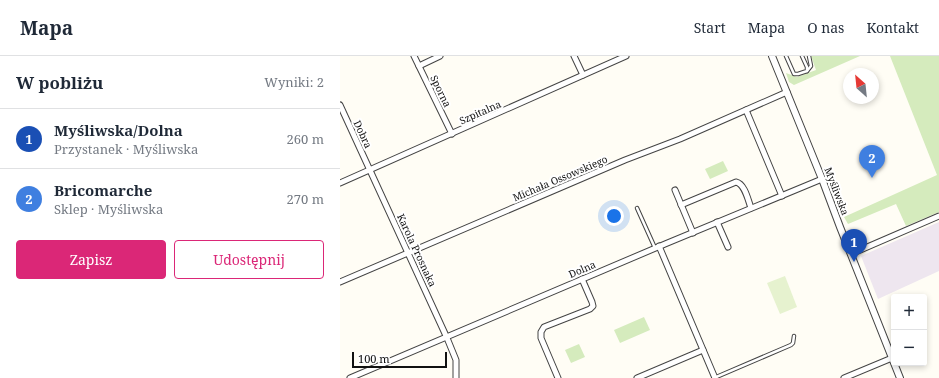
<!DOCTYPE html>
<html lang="pl">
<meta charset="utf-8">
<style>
:root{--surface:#fff;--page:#f2f2f3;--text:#1f2937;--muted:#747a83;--line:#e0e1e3;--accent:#db2777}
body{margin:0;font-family:"Noto Serif",serif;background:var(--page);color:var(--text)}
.controls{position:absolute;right:12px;bottom:12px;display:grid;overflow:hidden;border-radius:4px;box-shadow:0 2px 6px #0003}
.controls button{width:36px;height:36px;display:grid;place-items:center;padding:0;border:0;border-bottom:1px solid var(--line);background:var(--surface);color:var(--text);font:20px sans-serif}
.compass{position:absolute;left:503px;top:12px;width:36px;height:36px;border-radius:50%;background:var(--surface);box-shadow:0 2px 6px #0003;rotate:333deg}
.scale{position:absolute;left:12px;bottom:10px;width:95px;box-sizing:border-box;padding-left:4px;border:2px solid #111;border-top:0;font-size:11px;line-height:14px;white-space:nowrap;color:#111;-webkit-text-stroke:3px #fff;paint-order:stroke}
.you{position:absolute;left:274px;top:160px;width:14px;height:14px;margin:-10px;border:3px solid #fff;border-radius:50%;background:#1a73e8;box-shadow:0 0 0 6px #1a73e833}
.badge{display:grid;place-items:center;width:26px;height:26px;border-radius:50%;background:var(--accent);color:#fff;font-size:13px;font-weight:700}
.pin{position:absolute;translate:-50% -33px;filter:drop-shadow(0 1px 2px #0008)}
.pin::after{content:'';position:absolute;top:21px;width:14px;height:12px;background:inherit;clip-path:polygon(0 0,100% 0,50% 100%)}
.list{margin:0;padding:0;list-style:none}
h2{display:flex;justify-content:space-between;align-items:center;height:52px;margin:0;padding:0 16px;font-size:17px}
h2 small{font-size:13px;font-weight:400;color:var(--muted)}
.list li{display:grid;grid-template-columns:26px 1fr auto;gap:12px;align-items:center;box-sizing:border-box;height:60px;padding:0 16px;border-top:1px solid var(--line)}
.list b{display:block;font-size:15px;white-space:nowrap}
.list p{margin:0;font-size:13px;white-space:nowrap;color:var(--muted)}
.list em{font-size:13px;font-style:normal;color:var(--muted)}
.actions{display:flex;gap:8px;padding:12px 16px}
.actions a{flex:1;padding:9px 0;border:1px solid var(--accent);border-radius:4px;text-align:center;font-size:14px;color:var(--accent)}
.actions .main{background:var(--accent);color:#fff}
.map{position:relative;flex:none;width:599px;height:322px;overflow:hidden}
header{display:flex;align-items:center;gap:24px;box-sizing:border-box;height:56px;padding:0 20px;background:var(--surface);border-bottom:1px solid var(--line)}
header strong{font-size:19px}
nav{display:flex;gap:22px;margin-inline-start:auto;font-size:14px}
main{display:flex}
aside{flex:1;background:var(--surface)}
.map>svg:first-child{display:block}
.industrial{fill:#eee6ef}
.green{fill:#d5ebbd}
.pitch{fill:#e6f2cf}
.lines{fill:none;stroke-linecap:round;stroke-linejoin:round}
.service-casing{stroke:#444;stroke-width:4.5}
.minor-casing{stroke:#444;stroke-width:7}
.tertiary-casing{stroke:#444;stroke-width:8}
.service{stroke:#fff;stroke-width:2.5}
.minor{stroke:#fff;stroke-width:5}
.tertiary{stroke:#fff;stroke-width:6}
.labels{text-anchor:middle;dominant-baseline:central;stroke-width:4;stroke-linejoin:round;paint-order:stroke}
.street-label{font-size:10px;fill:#111;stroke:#fff}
</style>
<header>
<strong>Mapa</strong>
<nav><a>Start</a><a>Mapa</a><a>O nas</a><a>Kontakt</a></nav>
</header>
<main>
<aside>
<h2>W pobliżu<small>Wyniki: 2</small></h2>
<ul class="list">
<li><span class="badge" style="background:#1a4fb4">1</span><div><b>Myśliwska/Dolna</b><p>Przystanek · Myśliwska</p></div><em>260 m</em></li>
<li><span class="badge" style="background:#3f7fe0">2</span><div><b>Bricomarche</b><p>Sklep · Myśliwska</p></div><em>270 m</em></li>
</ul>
<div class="actions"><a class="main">Zapisz</a><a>Udostępnij</a></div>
</aside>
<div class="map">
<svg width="599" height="322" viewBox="0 0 599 322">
<rect width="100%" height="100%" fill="#fffdf5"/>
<path class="industrial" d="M599 166V215L538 243 521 200Z"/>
<g class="green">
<path d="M471 0H520L454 29 449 26 446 17 457 21 476 14Z"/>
<path d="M550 0H599V156L566 170 556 148 508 168 504 161 597 119Z"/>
<path d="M383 105 388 115 370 123 365 113Z"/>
<path d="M304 261 310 274 280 287 274 274Z"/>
<path d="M239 288 245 301 231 307 225 294Z"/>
</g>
<path class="pitch" d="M445 220 457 251 440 258 427 227Z"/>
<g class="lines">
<defs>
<g id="service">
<path d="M446 0 454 18H458L467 15V11L462 0"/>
<path d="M467 15 471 10 469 0"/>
<path d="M297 152 315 192"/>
<path d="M374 322 451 289 453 287 454 280"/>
</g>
<g id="minor">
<path d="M74 0 112 78"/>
<path d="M234 0 243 19"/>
<path d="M79 10 100 0"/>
<path d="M0 49 107 282 116 304V322"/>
<path d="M406 54 442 140"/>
<path d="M0 127 286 0"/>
<path d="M335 134 353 177"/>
<path d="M341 149 396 126C405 128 408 144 411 152"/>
<path d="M377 166 388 191"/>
<path d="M319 190 375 322"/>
<path d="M511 198 599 160"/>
<path d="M0 226 285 104 340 83 447 36"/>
<path d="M10 322 325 188 482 123"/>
<path d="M218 322 201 282V276L204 271 250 253 253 250 252 246 242 223"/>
<path d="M297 322 363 294"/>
<path d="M504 322 552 302"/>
</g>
<path id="tertiary" d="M432 0 482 123 500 171 560 322"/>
</defs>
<use href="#service" class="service-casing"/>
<use href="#minor" class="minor-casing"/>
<use href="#tertiary" class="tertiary-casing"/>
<use href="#service" class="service"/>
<use href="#minor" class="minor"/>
<use href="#tertiary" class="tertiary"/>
</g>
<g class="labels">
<g class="street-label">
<text transform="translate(101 35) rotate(64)">Sporna</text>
<text transform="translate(140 56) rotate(-24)">Szpitalna</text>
<text transform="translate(23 78) rotate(65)">Dobra</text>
<text transform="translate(220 122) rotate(-23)">Michała Ossowskiego</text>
<text transform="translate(497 135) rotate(69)">Myśliwska</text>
<text transform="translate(77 194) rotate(65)">Karola Prosnaka</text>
<text transform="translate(242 213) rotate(-23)">Dolna</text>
</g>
</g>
</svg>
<div class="controls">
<button>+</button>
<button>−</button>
</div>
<svg class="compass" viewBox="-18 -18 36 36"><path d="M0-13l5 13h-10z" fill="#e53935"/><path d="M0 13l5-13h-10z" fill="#747a83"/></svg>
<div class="scale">100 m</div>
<div class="you"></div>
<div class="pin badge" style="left:514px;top:206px;background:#1a4fb4">1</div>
<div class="pin badge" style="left:532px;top:122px;background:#3f7fe0">2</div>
</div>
</main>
